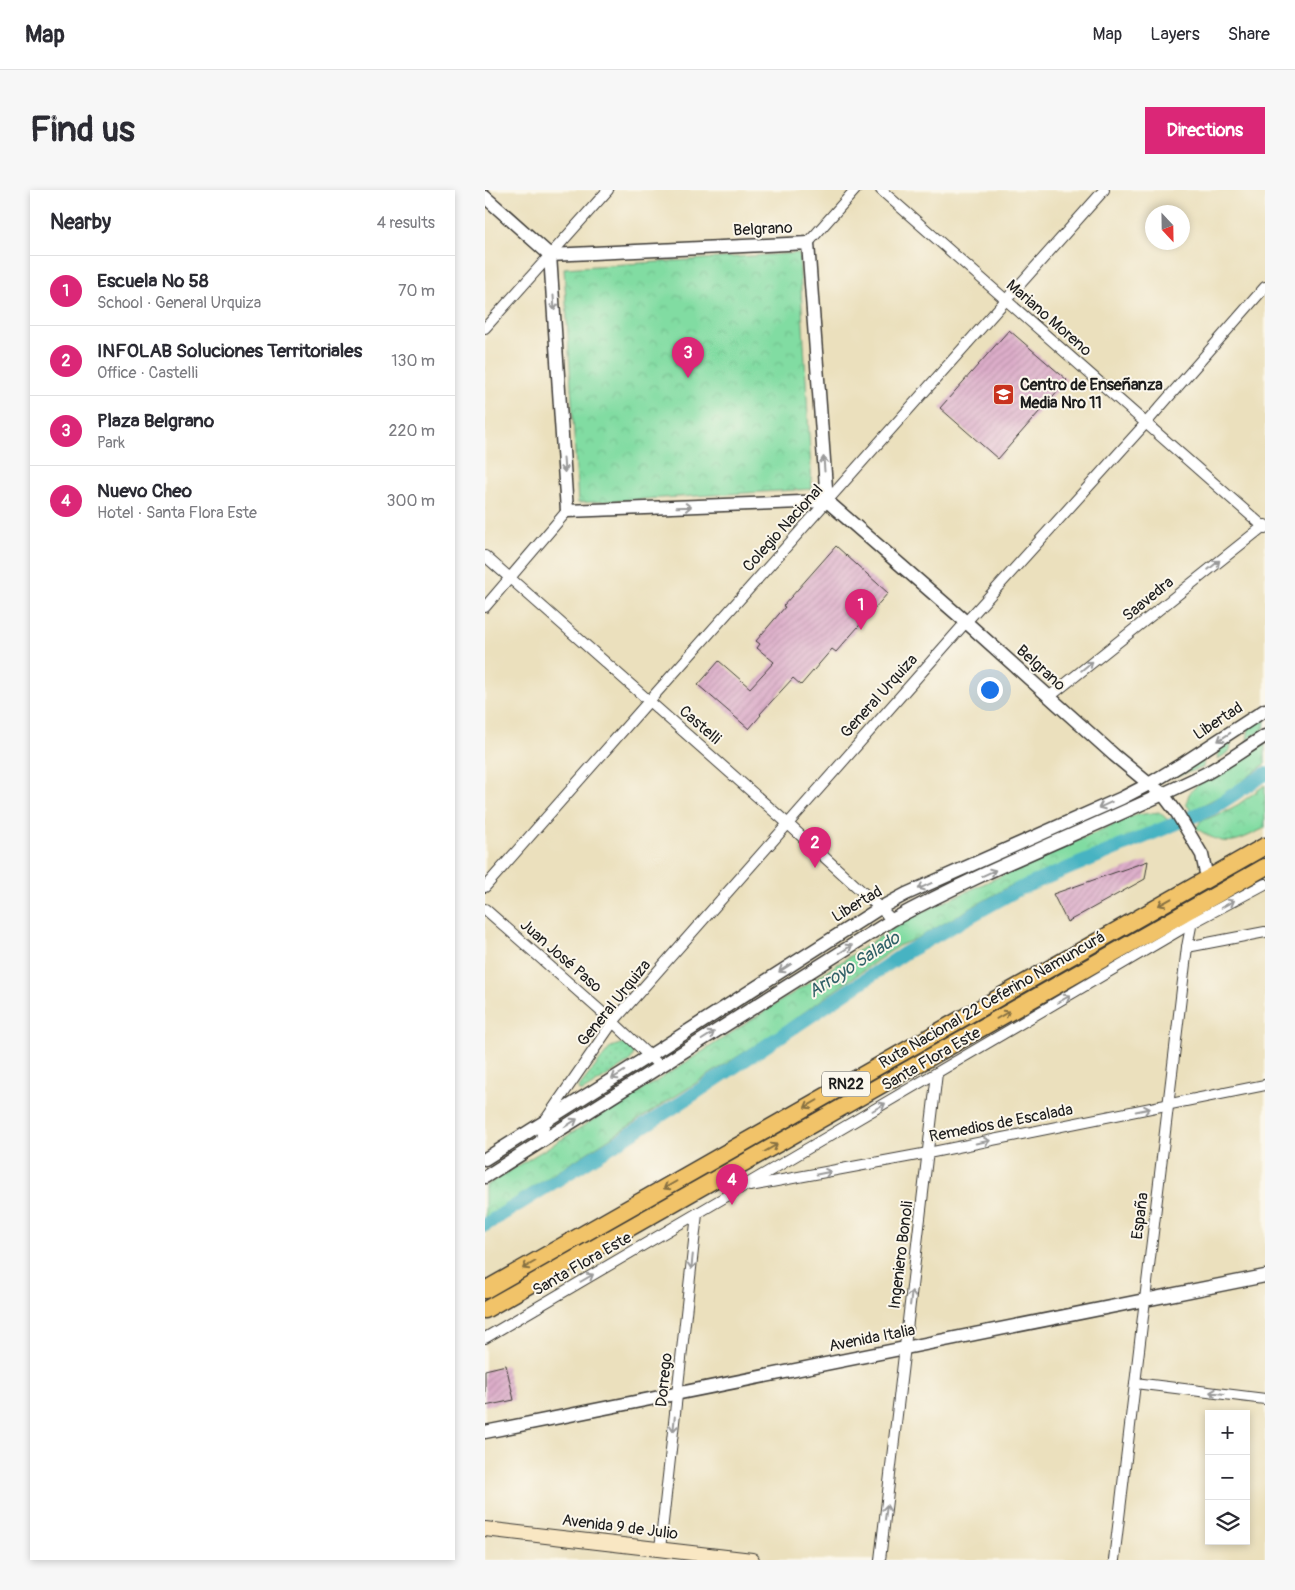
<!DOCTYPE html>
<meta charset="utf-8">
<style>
:root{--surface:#fff;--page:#f7f7f7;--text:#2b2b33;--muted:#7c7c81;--line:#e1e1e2;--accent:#db2777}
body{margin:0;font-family:Pangolin,sans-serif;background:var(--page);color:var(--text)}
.controls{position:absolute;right:15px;bottom:15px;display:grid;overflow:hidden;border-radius:0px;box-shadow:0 2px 8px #0003}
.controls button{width:45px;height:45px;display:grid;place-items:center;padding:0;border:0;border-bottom:1px solid var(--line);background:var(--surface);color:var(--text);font:25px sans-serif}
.compass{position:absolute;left:660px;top:15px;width:45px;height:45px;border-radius:50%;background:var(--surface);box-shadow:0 2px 8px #0003;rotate:158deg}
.you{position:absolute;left:504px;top:499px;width:18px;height:18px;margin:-12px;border:4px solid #fff;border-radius:50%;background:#1a73e8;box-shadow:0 0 0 8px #1a73e833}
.badge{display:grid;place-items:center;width:32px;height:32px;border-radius:50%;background:var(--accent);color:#fff;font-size:16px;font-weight:700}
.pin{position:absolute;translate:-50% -41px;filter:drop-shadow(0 1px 2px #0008)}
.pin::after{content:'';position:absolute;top:26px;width:18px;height:15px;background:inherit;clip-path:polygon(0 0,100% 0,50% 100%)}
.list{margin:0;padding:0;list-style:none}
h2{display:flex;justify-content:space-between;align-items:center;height:65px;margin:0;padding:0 20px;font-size:21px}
h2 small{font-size:16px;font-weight:400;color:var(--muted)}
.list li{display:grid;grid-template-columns:32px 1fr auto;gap:15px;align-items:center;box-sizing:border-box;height:70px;padding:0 20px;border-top:1px solid var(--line)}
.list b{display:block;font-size:19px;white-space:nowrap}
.list p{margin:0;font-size:16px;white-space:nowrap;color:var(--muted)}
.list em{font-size:16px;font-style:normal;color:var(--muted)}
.icon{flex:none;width:28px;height:28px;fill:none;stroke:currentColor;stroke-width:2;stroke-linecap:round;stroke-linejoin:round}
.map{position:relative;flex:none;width:780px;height:1370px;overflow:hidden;border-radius:0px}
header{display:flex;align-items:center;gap:30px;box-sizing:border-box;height:70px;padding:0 25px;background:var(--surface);border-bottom:1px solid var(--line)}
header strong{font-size:24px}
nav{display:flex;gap:28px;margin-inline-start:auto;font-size:18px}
.intro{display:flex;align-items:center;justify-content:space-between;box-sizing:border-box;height:120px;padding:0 30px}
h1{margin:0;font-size:35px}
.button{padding:12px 22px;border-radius:0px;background:var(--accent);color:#fff;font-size:18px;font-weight:700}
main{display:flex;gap:30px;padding:0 30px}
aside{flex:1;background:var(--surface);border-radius:0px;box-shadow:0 2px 8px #0003}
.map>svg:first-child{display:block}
.grass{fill:url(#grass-dots);stroke:#4e7c5f}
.park{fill:url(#park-crowns);stroke:#4e7c5f}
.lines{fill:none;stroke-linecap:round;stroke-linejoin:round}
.canal{stroke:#46b3c2;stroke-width:14}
.building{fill:url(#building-hatch)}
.minor-casing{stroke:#3b3934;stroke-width:12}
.tertiary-casing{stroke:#3b3934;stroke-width:15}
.secondary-casing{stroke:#3b3934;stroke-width:16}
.trunk-casing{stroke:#3b3934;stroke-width:19}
.minor{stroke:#fff;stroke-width:10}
.tertiary{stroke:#fff;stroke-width:12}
.secondary{stroke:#f9e7c3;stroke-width:14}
.trunk{stroke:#f1c369;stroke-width:16}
.oneway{stroke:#999}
.oneway2{stroke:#867042}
.labels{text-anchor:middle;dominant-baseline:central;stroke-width:4;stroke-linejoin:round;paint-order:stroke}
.shield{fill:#fbf7ec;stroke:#5f5e5a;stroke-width:1}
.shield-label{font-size:15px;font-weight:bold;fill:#1c1c1c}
.street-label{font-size:16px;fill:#1c1c1c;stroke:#fbf7ec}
.poi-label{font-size:16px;font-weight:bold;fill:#1c1c1c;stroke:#fbf7ec;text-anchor:start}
.water-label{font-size:18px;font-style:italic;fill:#2f6067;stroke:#fbf7ec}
</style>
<header>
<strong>Map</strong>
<nav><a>Map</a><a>Layers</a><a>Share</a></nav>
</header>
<div class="intro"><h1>Find us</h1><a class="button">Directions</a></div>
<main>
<aside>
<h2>Nearby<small>4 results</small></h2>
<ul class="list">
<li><span class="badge">1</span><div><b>Escuela Nº 58</b><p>School · General Urquiza</p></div><em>70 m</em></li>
<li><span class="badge">2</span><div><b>INFOLAB Soluciones Territoriales</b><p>Office · Castelli</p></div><em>130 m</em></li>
<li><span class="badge">3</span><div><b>Plaza Belgrano</b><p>Park</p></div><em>220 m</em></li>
<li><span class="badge">4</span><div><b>Nuevo Cheo</b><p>Hotel · Santa Flora Este</p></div><em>300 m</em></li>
</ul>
</aside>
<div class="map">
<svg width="780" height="1370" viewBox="0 0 780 1370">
<defs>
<pattern id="grass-dots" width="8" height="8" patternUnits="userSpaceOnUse" patternTransform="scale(1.25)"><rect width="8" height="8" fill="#81dca2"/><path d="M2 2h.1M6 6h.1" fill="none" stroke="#6fbc8b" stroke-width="1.8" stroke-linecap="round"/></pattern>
<pattern id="park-crowns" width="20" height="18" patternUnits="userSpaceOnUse" patternTransform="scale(1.25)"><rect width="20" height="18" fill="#81dca2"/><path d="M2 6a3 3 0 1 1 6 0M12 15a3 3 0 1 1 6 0" fill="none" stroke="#6fbc8b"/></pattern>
<pattern id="building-hatch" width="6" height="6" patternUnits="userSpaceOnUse" patternTransform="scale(1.25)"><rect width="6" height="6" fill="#dcadc9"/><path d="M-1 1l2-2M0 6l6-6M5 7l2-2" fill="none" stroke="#bc94ac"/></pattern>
</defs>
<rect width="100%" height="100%" fill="#fbf7ec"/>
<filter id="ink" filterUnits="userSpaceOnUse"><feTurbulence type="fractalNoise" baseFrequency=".02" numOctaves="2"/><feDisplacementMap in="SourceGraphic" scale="10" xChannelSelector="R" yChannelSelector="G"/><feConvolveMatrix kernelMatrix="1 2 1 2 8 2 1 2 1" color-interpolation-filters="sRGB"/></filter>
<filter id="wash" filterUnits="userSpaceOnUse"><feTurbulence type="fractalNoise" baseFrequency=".0096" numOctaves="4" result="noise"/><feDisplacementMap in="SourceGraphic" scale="20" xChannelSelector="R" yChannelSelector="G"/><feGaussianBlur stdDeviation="1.12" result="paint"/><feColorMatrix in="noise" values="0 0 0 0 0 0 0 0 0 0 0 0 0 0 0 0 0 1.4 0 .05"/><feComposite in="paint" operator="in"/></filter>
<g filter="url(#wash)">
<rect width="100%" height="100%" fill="#ebe0bd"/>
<g class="grass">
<path d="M780 527 779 539 762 550 764 537Z"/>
<path d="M747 548 745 561 733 569 734 556Z"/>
<path d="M719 566 718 578 691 586 690 584Z"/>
<path d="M141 852 147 853C151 861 149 865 144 872L98 901H94L93 898 126 857Z"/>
</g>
<g class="park">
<path d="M314 63 327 299 93 313 79 78Z"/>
<path d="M780 553V574L743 602 706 621 701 614 704 604 711 596Z"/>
<path d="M780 595V638C748 653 742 659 711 638L716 631 747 619Z"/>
<path d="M674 622 682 629 687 636 650 645 523 697 433 748 413 756 291 842 0 1028V996L175 889 424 728 642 628 651 625Z"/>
</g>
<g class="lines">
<path class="canal" d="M0 1035 194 914 420 763 534 699 728 618 780 584"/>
</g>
<g id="blocks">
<g class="building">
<path d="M524 140 582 190 513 269 455 218Z"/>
<path d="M351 356 403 403 351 462 347 459 316 495 308 488 275 524 276 525 264 539 213 495 234 471 265 498 289 472 272 458 275 454 271 451 300 417 298 416Z"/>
<path d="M663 671 660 689 582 732 568 704Z"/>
<path d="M21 1175 29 1210 0 1216V1180Z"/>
</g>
</g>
</g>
<g filter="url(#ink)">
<use href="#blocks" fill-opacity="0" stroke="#3b3934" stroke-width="1"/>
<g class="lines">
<defs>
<g id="minor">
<path d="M396 0 780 338"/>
<path d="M323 53 370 0"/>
<path d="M0 138 123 0"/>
<path d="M0 366 302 633 395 718 407 730"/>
<path d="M0 417 82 321"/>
<path d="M564 507 780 335"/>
<path d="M0 697 164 511 619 0"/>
<path d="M0 719 128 832 175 876"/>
<path d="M702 757 780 742"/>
<path d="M55 952 61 929 128 832 481 432 661 233 780 97"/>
<path d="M265 996 443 963 780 895"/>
<path d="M0 1148 705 734 780 694"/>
<path d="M650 1193 780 1209"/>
<path d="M175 1359 212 1024"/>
<path d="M395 1370 452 883"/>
<path d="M629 1370 702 757 707 731"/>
</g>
<g id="tertiary">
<path d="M0 7 65 65 323 53 342 311 82 321 65 65"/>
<path d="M342 311 481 432 629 565 664 594 677 603 692 623 717 665 722 688"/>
<path d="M0 969 164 866 395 718 421 704 637 608 664 594 697 574 780 520"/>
<path d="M0 987 407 730C506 676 614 636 716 586 738 575 759 559 780 546"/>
<path d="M0 1242 780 1086"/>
</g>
<path id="secondary" d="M0 1339 267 1370"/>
<g id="trunk">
<path d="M0 1100 780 656"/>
<path d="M0 1120 780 677"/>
</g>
</defs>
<use href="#minor" class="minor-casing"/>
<use href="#tertiary" class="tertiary-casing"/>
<use href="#secondary" class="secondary-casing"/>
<use href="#trunk" class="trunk-casing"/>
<use href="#minor" class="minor"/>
<use href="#tertiary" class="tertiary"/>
<use href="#secondary" class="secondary"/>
<use href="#trunk" class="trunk"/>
</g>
<defs><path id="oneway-shaft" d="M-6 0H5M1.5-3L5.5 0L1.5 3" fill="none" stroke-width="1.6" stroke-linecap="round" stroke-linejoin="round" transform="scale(1.25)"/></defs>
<g class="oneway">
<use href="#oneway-shaft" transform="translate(69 113) rotate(86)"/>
<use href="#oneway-shaft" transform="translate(339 274) rotate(-94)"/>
<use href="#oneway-shaft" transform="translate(79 275) rotate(86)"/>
<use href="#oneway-shaft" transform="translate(199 317) rotate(-2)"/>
<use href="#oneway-shaft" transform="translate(729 375) rotate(-39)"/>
<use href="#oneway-shaft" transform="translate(602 476) rotate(-39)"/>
<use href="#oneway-shaft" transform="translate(739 547) rotate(147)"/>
<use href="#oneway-shaft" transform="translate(620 615) rotate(156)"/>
<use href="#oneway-shaft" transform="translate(504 683) rotate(-24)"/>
<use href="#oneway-shaft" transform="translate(440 696) rotate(156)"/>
<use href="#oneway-shaft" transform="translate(743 714) rotate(-29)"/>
<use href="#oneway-shaft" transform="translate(361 759) rotate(-32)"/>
<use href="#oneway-shaft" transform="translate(300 778) rotate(147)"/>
<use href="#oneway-shaft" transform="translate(579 809) rotate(-30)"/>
<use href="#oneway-shaft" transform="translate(223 846) rotate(-32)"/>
<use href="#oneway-shaft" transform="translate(133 885) rotate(148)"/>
<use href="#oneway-shaft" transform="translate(394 917) rotate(-30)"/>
<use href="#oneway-shaft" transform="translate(658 920) rotate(-11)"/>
<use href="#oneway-shaft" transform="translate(86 933) rotate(-32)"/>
<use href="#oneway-shaft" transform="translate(498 952) rotate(-11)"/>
<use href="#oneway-shaft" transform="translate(339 983) rotate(-11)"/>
<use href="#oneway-shaft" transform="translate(207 1072) rotate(96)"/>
<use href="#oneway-shaft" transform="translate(102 1088) rotate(-30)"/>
<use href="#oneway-shaft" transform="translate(426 1108) rotate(-83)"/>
<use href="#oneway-shaft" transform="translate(732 1203) rotate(-173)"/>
<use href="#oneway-shaft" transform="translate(189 1234) rotate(96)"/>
<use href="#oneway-shaft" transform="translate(401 1322) rotate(-83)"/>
</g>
<g class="oneway2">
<use href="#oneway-shaft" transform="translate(680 712) rotate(151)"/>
<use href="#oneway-shaft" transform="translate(518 825) rotate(-30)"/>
<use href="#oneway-shaft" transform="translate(326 914) rotate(150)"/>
<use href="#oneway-shaft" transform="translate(286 958) rotate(-30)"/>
<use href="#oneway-shaft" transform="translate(185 995) rotate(150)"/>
<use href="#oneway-shaft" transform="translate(44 1075) rotate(150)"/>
</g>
</g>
<defs>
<symbol id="school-square" viewBox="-11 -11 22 22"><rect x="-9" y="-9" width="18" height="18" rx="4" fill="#c8321e" stroke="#fbf7ec"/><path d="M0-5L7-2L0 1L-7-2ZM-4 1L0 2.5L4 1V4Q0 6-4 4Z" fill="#fff"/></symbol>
</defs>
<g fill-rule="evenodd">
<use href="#school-square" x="506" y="192" width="25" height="25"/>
</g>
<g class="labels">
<rect class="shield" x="337" y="881.5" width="48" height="25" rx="4"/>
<g class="shield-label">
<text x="361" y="894">RN22</text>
</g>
<g class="street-label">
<text transform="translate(278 39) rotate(-3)">Belgrano</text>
<text transform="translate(564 128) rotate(41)">Mariano Moreno</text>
<text transform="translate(298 338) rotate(-48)">Colegio Nacional</text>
<text transform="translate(663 409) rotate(-39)">Saavedra</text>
<text transform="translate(556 478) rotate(42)">Belgrano</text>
<text transform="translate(394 506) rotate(-48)">General Urquiza</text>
<text transform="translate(733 531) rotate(-33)">Libertad</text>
<text transform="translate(215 535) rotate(41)">Castelli</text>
<text transform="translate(372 714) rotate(-31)">Libertad</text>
<text transform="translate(76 766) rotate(41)">Juan José Paso</text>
<text transform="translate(507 810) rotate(-30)">Ruta Nacional 22 Ceferino Namuncurá</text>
<text transform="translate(129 813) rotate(-51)">General Urquiza</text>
<text transform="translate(446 869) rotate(-30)">Santa Flora Este</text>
<text transform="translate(516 933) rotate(-11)">Remedios de Escalada</text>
<text transform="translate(655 1026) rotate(-83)">España</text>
<text transform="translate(416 1065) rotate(-83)">Ingeniero Bonoli</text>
<text transform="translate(97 1074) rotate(-30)">Santa Flora Este</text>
<text transform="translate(387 1148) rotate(-11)">Avenida Italia</text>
<text transform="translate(179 1190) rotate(-84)">Dorrego</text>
<text transform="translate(135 1337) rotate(7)">Avenida 9 de Julio</text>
</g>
<g class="poi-label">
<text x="535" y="195">Centro de Enseñanza<tspan x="535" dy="18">Media Nro 11</tspan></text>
</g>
<g class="water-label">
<text transform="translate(369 775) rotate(-33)">Arroyo Salado</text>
</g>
</g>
</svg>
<div class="controls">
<button>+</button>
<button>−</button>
<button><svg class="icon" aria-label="layers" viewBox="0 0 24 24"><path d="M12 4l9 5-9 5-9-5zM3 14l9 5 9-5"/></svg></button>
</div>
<svg class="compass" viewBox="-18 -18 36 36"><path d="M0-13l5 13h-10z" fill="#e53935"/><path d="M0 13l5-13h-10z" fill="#7c7c81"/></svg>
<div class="you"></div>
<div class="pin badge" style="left:376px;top:440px">1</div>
<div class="pin badge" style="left:330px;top:678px">2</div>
<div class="pin badge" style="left:203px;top:188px">3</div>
<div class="pin badge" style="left:247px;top:1015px">4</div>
</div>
</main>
